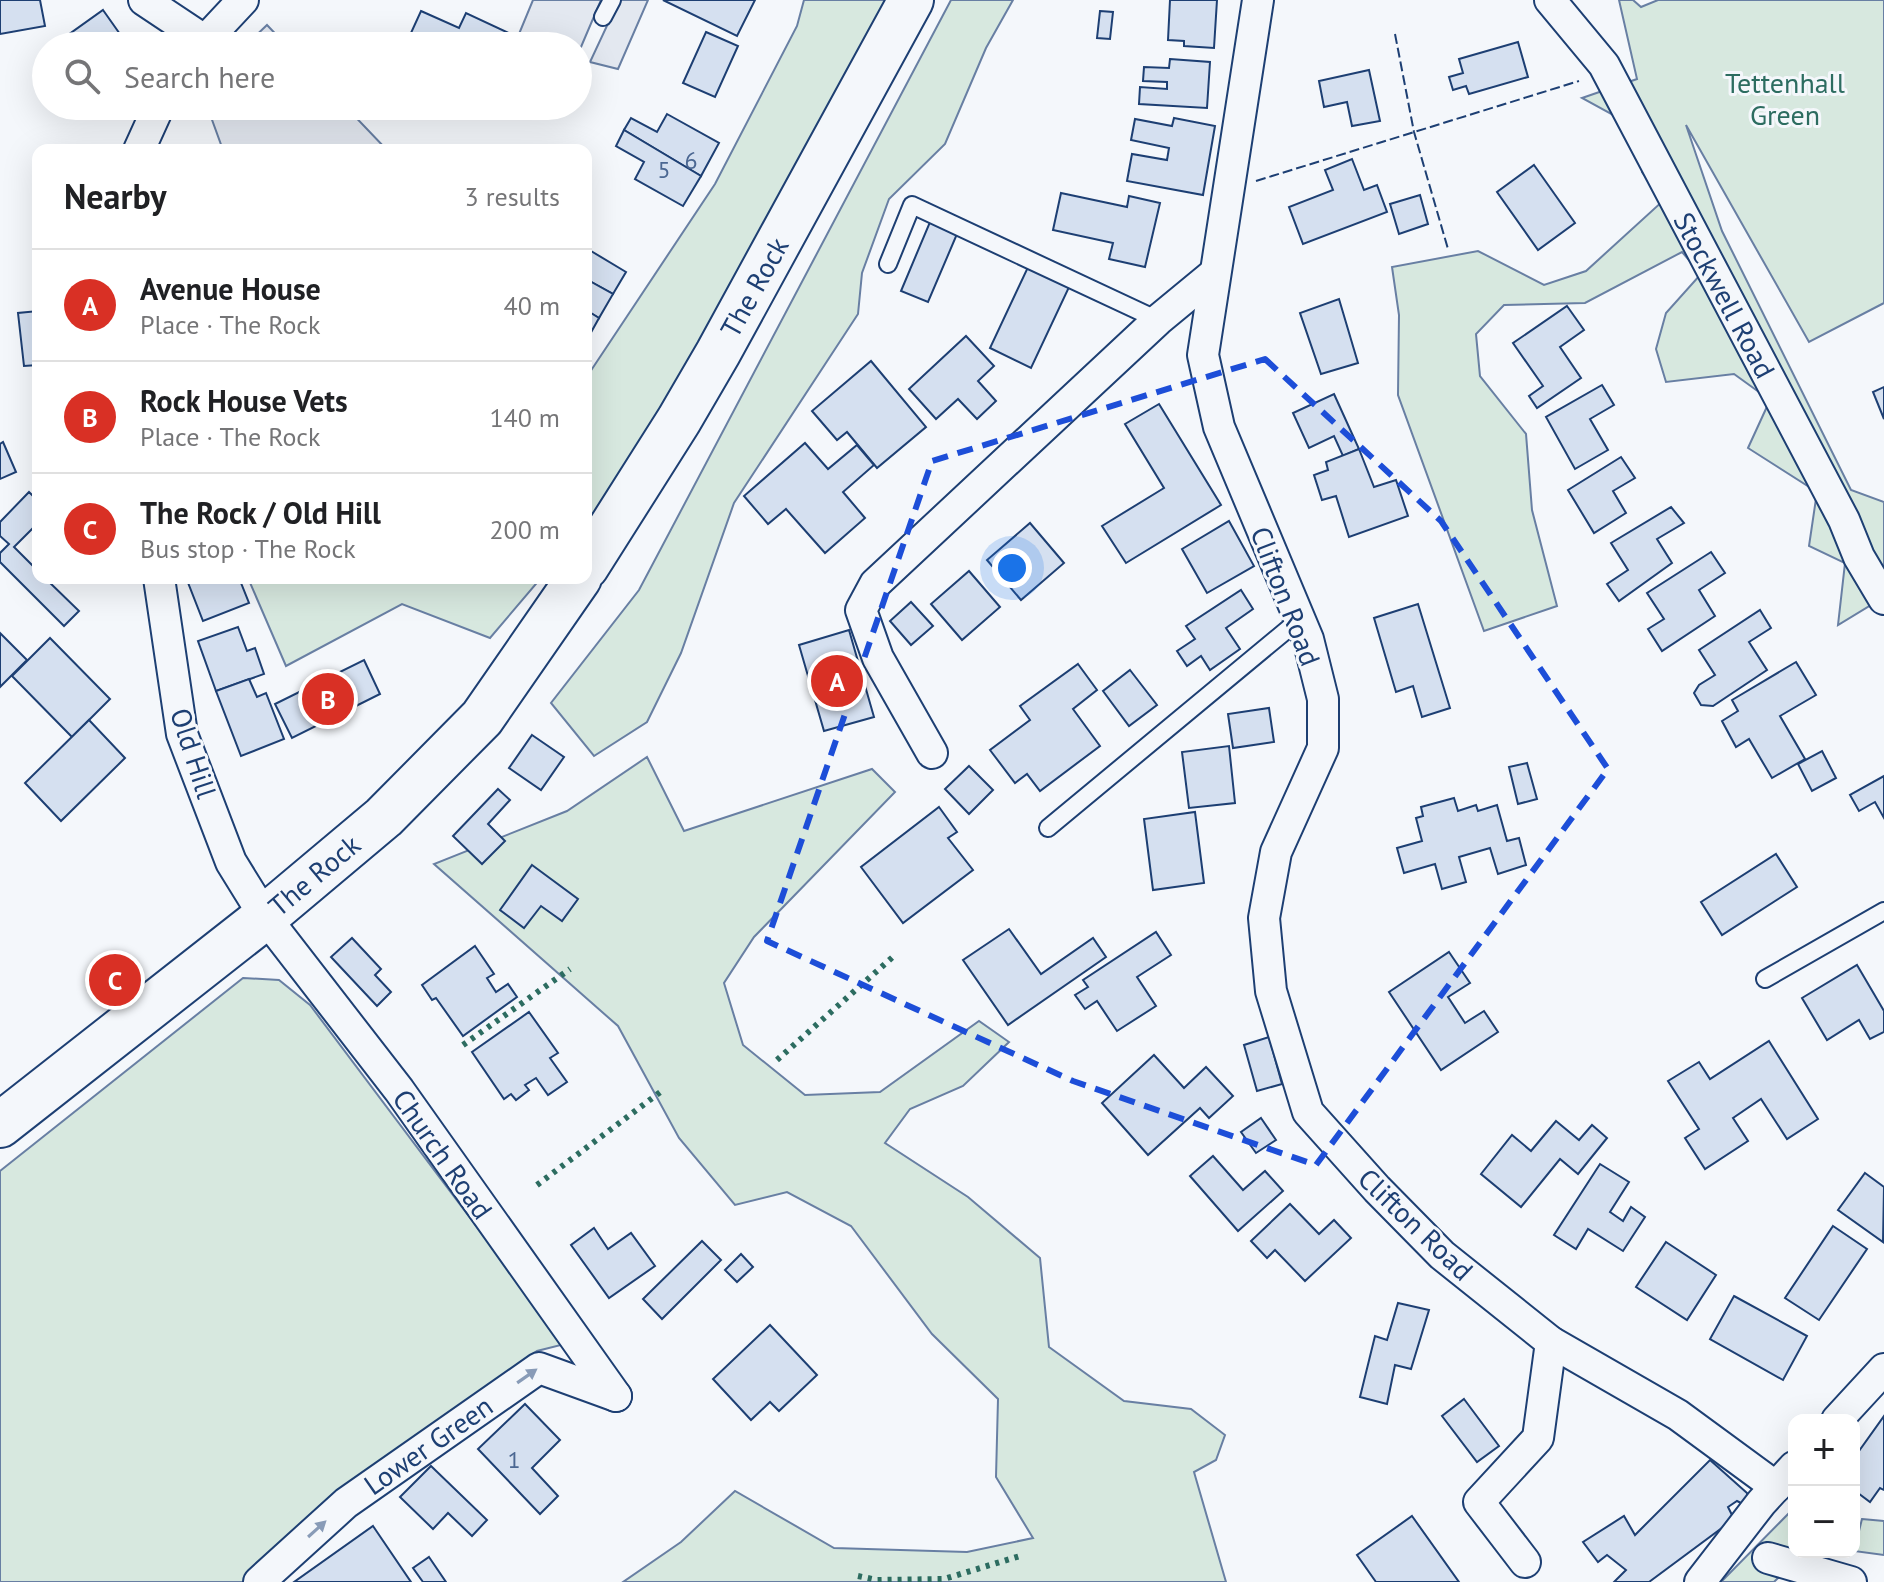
<!DOCTYPE html>
<meta charset="utf-8">
<style>
:root{--surface:#fff;--page:#f2f2f2;--text:#202124;--muted:#757577;--line:#e0e0e0;--accent:#d93025}
body{margin:0;font-family:"PT Sans",sans-serif;background:var(--page);color:var(--text)}
.controls{position:absolute;right:24px;bottom:24px;display:grid;overflow:hidden;border-radius:16px;box-shadow:0 8px 32px #0002}
.controls button{width:72px;height:72px;display:grid;place-items:center;padding:0;border:0;border-bottom:2px solid var(--line);background:var(--surface);color:var(--text);font:40px sans-serif}
.you{position:absolute;left:1012px;top:568px;width:28px;height:28px;margin:-20px;border:6px solid #fff;border-radius:50%;background:#1a73e8;box-shadow:0 0 0 12px #1a73e833}
.badge{display:grid;place-items:center;width:52px;height:52px;border-radius:50%;background:var(--accent);color:#fff;font-size:26px;font-weight:700}
.pin{position:absolute;translate:-50% -50%;border:4px solid #fff;box-shadow:0 2px 8px #0006}
.list{margin:0;padding:0;list-style:none}
h2{display:flex;justify-content:space-between;align-items:center;height:104px;margin:0;padding:0 32px;font-size:34px}
h2 small{font-size:26px;font-weight:400;color:var(--muted)}
.list li{display:grid;grid-template-columns:52px 1fr auto;gap:24px;align-items:center;box-sizing:border-box;height:112px;padding:0 32px;border-top:2px solid var(--line)}
.list b{display:block;font-size:30px;white-space:nowrap}
.list p{margin:0;font-size:26px;white-space:nowrap;color:var(--muted)}
.list em{font-size:26px;font-style:normal;color:var(--muted)}
.icon{flex:none;width:44px;height:44px;fill:none;stroke:currentColor;stroke-width:2;stroke-linecap:round;stroke-linejoin:round}
.map{position:relative;flex:none;width:1884px;height:1582px;overflow:hidden}
.search{position:absolute;background:var(--surface);box-shadow:0 8px 32px #0002;left:32px;top:32px;width:560px;height:88px;display:flex;align-items:center;gap:20px;box-sizing:border-box;padding:0 28px;border-radius:44px;color:var(--muted);font-size:30px}
.panel{position:absolute;background:var(--surface);box-shadow:0 8px 32px #0002;left:32px;top:144px;width:560px;height:440px;border-radius:16px}
.map>svg:first-child{display:block}
.green{fill:#d7e8df;stroke:#687fa3;stroke-width:2}
.parking{fill:#e3e8f0;stroke:#687fa3;stroke-width:2}
.building{fill:#d5e0f0;stroke:#1d3f73;stroke-width:2}
.lines{fill:none;stroke-linecap:round;stroke-linejoin:round}
.service-casing{stroke:#1d3f73;stroke-width:20}
.minor-casing{stroke:#1d3f73;stroke-width:34}
.trunk-casing{stroke:#1d3f73;stroke-width:48}
.service{stroke:#f4f7fb;stroke-width:16}
.minor{stroke:#f4f7fb;stroke-width:30}
.trunk{stroke:#f4f7fb;stroke-width:44}
.hedge{stroke:#2c6c60;stroke-width:6;stroke-dasharray:4 6;stroke-linecap:butt}
.fence{stroke:#1d3f73;stroke-width:2;stroke-dasharray:10 4;stroke-linecap:butt}
.oneway{fill:#889bb7}
.marked{fill:none;stroke:#1d4ed8;stroke-width:6;stroke-dasharray:16 10;stroke-linejoin:round}
.labels{text-anchor:middle;dominant-baseline:central;stroke-width:6;stroke-linejoin:round;paint-order:stroke}
.number-label{font-size:24px;fill:#4b6792}
.park-label{font-size:28px;fill:#2c6c60;stroke:#f4f7fb}
.street-label{font-size:28px;fill:#1d3f73;stroke:#f4f7fb}
</style>
<div class="map">
<svg width="1884" height="1582" viewBox="0 0 1884 1582">
<rect width="100%" height="100%" fill="#f4f7fb"/>
<g class="green">
<path d="M804 0H901L612 492 586 523V378L715 184 797 26Z"/>
<path d="M951 0H1013L986 48 945 144 889 199 862 273 858 314 734 503 681 653 647 722 594 756 551 703 639 590Z"/>
<path d="M1619 0H1633L1641 7 1658 0H1884V303L1809 342 1686 125 1722 231 1851 490 1884 502V597L1838 625 1845 563 1809 546 1817 492 1748 448 1770 400 1734 374 1666 382 1656 349 1666 313 1701 274 1682 252 1585 303 1504 305 1476 334 1480 376 1526 434 1532 510 1557 606 1484 631 1398 395 1399 315 1392 267 1478 251 1544 285 1586 271 1664 200 1642 172 1639 129 1582 98 1637 79Z"/>
<path d="M248 578H541L490 638 402 604 286 666Z"/>
<path d="M647 757 684 831 872 769 895 792 754 937 724 983 743 1045 805 1095 880 1092 979 1021 1009 1042 963 1086 910 1109 885 1143 968 1197 1040 1258 1049 1347 1124 1401 1191 1409 1225 1435 1216 1460 1194 1472 1226 1582H623L681 1542 735 1491 834 1548 967 1552 1033 1538 996 1477 998 1399 932 1334 851 1226 787 1192 735 1205 679 1138 618 1026 434 864 567 811Z"/>
<path d="M243 978 279 980 310 1005 565 1344 537 1351 334 1502 250 1582H0V1171Z"/>
<path d="M1794 1508V1552H1804L1774 1582H1721Z"/>
<path d="M1862 1519 1884 1521V1555L1854 1551Z"/>
</g>
<g class="parking">
<path d="M533 0H601L578 54V46H514Z"/>
<path d="M619 0H648L618 69 590 62Z"/>
<path d="M267 25 287 46H245Z"/>
<path d="M207 106H345L387 150H223Z"/>
</g>
<g class="building">
<path d="M0 0H40L45 26 0 34Z"/>
<path d="M663 0H755L737 36Z"/>
<path d="M1170 0H1217L1214 48 1184 46V41L1168 40Z"/>
<path d="M103 10 127 44 55 46 54 45Z"/>
<path d="M421 11 459 28 466 13 517 37 514 46H405Z"/>
<path d="M1100 11 1113 12 1110 39 1097 38Z"/>
<path d="M706 32 738 46 715 97 683 83Z"/>
<path d="M1518 42 1528 77 1469 94 1466 86 1453 90 1449 77 1463 73 1459 59Z"/>
<path d="M1170 59 1210 62 1207 108 1139 104 1140 87 1167 89V82L1143 81 1144 67 1169 68Z"/>
<path d="M1369 70 1380 121 1352 126 1347 102 1324 107 1319 81Z"/>
<path d="M667 114 719 143 701 176 624 130 631 118 657 132Z"/>
<path d="M1174 118 1215 126 1203 195 1127 181 1132 154 1167 160 1169 148 1131 140 1135 119 1172 126Z"/>
<path d="M624 130 701 176 683 206 635 179 644 162 616 146Z"/>
<path d="M1352 159 1364 190 1377 185 1387 212 1303 244 1289 207 1333 190 1325 170Z"/>
<path d="M1534 165 1575 223 1538 250 1497 192Z"/>
<path d="M1061 193 1127 207 1129 196 1160 203 1145 267 1109 259 1113 243 1053 230Z"/>
<path d="M1420 195 1428 224 1399 234 1390 204Z"/>
<path d="M930 222 957 234 928 302 901 291Z"/>
<path d="M586 248 626 272 613 294 586 279Z"/>
<path d="M1029 265 1070 285 1031 368 990 348Z"/>
<path d="M586 279 613 294 599 318 586 310Z"/>
<path d="M1339 299 1358 363 1321 374 1300 313Z"/>
<path d="M1567 306 1584 330 1560 347 1581 378 1537 408 1529 396 1543 386 1513 343Z"/>
<path d="M586 310 599 318 589 336 586 335Z"/>
<path d="M38 311V365L24 366 18 313Z"/>
<path d="M966 336 994 366 978 381 996 401 977 419 958 399 936 419 909 389Z"/>
<path d="M871 361 926 427 877 468 847 432 837 440 812 411Z"/>
<path d="M1602 385 1614 405 1590 419 1608 450 1575 469 1546 417Z"/>
<path d="M1884 387V419L1873 392Z"/>
<path d="M1334 394 1359 449 1343 456 1334 436 1309 448 1293 413Z"/>
<path d="M1159 404 1221 505 1126 563 1102 526 1164 488 1125 424Z"/>
<path d="M3 442 16 472 0 479V444Z"/>
<path d="M805 443 828 469 857 445 874 465 843 492 865 518 825 553 786 509 768 524 744 496Z"/>
<path d="M1359 449 1374 487 1396 480 1408 516 1349 537 1336 496 1322 500 1314 475 1328 470 1326 462Z"/>
<path d="M1621 457 1635 478 1613 491 1626 513 1594 533 1568 490Z"/>
<path d="M29 492 38 501V523L14 547 38 571V578H45L79 611 64 626 0 562V553L9 544 0 536V522Z"/>
<path d="M1671 507 1684 523 1657 539 1672 563 1619 601 1607 584 1628 570 1611 543Z"/>
<path d="M1229 521 1254 566 1207 593 1182 549Z"/>
<path d="M1030 523 1064 563 1021 600 987 560Z"/>
<path d="M1711 552 1725 573 1699 590 1715 616 1662 651 1648 629 1664 619 1647 593Z"/>
<path d="M969 571 1000 607 962 640 931 604Z"/>
<path d="M85 578H128V582Z"/>
<path d="M192 578H239L249 603 203 621 187 580Z"/>
<path d="M1241 590 1253 609 1226 628 1240 649 1210 670 1201 656 1187 666 1177 651 1195 639 1186 626Z"/>
<path d="M911 602 933 626 911 645 890 621Z"/>
<path d="M1418 604 1450 708 1422 717 1413 686 1396 692 1374 618Z"/>
<path d="M1760 610 1771 628 1749 642 1767 670 1713 706 1701 705 1694 693 1699 685 1715 675 1699 650Z"/>
<path d="M238 627 247 651 255 648 264 674 216 691 198 641Z"/>
<path d="M849 630 874 717 824 731 799 645Z"/>
<path d="M0 633 27 660 0 687Z"/>
<path d="M50 638 110 699 72 737 12 676Z"/>
<path d="M364 660 380 694 292 738 275 704Z"/>
<path d="M1796 662 1816 695 1780 716 1805 759 1772 778 1749 739 1736 747 1722 721 1738 711 1732 700Z"/>
<path d="M1078 664 1097 690 1073 709 1100 746 1040 791 1027 774 1015 783 990 750 1030 720 1020 706Z"/>
<path d="M1130 670 1157 705 1129 726 1103 691Z"/>
<path d="M249 679 257 697 266 693 284 739 241 756 216 691Z"/>
<path d="M1269 708 1274 742 1233 748 1228 714Z"/>
<path d="M89 720 125 758 61 821 25 783Z"/>
<path d="M532 735 564 757 541 790 509 768Z"/>
<path d="M1229 746 1235 803 1189 808 1182 752Z"/>
<path d="M1822 751 1836 778 1812 791 1798 764Z"/>
<path d="M1527 763 1537 799 1518 804 1509 767Z"/>
<path d="M969 766 993 790 969 814 945 789Z"/>
<path d="M1884 776V818L1875 802 1859 811 1850 795Z"/>
<path d="M498 789 510 800 488 824 505 841 482 864 453 836Z"/>
<path d="M1454 798 1458 811 1476 805 1478 811 1497 805 1507 841 1519 838 1526 865 1498 874 1490 848 1459 857 1466 882 1442 889 1435 864 1404 873 1397 848 1422 841 1416 818 1423 816 1421 807Z"/>
<path d="M939 807 957 832 948 838 973 870 903 923 861 867Z"/>
<path d="M1195 812 1204 883 1153 890 1144 819Z"/>
<path d="M1776 854 1797 887 1722 935 1701 902Z"/>
<path d="M532 865 578 899 562 921 541 906 524 928 500 910Z"/>
<path d="M1009 929 1041 974 1093 938 1106 957 1008 1025 963 960Z"/>
<path d="M1156 932 1171 955 1137 977 1156 1006 1117 1031 1097 1001 1085 1009 1075 995 1088 987 1083 980Z"/>
<path d="M352 938 381 969 375 975 391 992 377 1006 331 957Z"/>
<path d="M475 946 494 974 487 978 496 992 508 984 517 997 463 1036 436 998 432 1000 422 985Z"/>
<path d="M1449 952 1470 983 1448 997 1465 1023 1484 1011 1498 1032 1441 1070 1389 992Z"/>
<path d="M1857 965 1884 1011V1032L1870 1039 1859 1020 1827 1040 1802 998Z"/>
<path d="M529 1012 558 1053 550 1058 567 1082 548 1095 536 1078 525 1085 529 1090 516 1100 511 1094 504 1099 472 1052Z"/>
<path d="M1269 1037 1282 1084 1257 1091 1244 1045Z"/>
<path d="M1769 1041 1818 1119 1787 1139 1761 1099 1733 1118 1748 1141 1705 1169 1685 1138 1699 1129 1668 1081 1699 1062 1710 1079Z"/>
<path d="M1154 1055 1184 1088 1206 1067 1233 1096 1209 1118 1200 1108 1148 1155 1102 1103Z"/>
<path d="M1261 1118 1276 1140 1256 1153 1241 1132Z"/>
<path d="M1556 1121 1579 1140 1592 1125 1607 1138 1578 1174 1560 1159 1521 1207 1481 1174 1512 1135 1531 1151Z"/>
<path d="M1213 1156 1243 1190 1265 1171 1283 1191 1238 1231 1190 1176Z"/>
<path d="M1600 1164 1629 1182 1610 1212 1623 1221 1631 1207 1645 1217 1623 1251 1588 1229 1576 1249 1554 1235Z"/>
<path d="M1865 1173 1884 1187 1883 1242 1838 1210Z"/>
<path d="M1290 1204 1319 1234 1334 1220 1351 1238 1305 1281 1275 1250 1267 1258 1251 1241Z"/>
<path d="M1833 1226 1867 1249 1819 1320 1785 1298Z"/>
<path d="M594 1228 608 1249 631 1233 655 1266 609 1298 571 1245Z"/>
<path d="M702 1241 721 1260 662 1319 643 1299Z"/>
<path d="M1666 1242 1716 1275 1687 1320 1636 1287Z"/>
<path d="M741 1254 753 1267 737 1282 725 1270Z"/>
<path d="M1734 1296 1807 1336 1783 1380 1710 1339Z"/>
<path d="M1398 1303 1429 1310 1411 1369 1395 1365 1387 1404 1360 1397 1375 1336 1387 1340Z"/>
<path d="M770 1325 817 1375 779 1411 770 1402 751 1420 713 1379Z"/>
<path d="M1464 1399 1499 1446 1477 1462 1442 1416Z"/>
<path d="M525 1404 560 1440 532 1468 558 1496 540 1514 478 1449Z"/>
<path d="M1884 1416V1490L1880 1488 1870 1502 1854 1490V1458Z"/>
<path d="M1710 1460 1747 1493 1749 1507 1737 1501 1728 1507 1734 1519 1649 1582H1614L1626 1570 1607 1555 1598 1562 1583 1542 1624 1516 1635 1535Z"/>
<path d="M431 1466 487 1520 472 1536 448 1513 433 1529 400 1497Z"/>
<path d="M1412 1516 1459 1582H1376L1357 1555Z"/>
<path d="M373 1526 411 1582H294Z"/>
<path d="M429 1557 446 1582H423L413 1568Z"/>
</g>
<g class="lines">
<defs>
<g id="service">
<path d="M603 17 612 0"/>
<path d="M888 264 912 205 1158 320"/>
<path d="M1048 828 1300 619"/>
<path d="M1765 979 1884 911"/>
</g>
<g id="minor">
<path d="M144 0 204 40"/>
<path d="M1258 0 1203 355 1219 427 1308 639 1323 699V748L1276 852 1264 918 1271 991 1308 1112 1377 1189 1442 1255 1551 1342 1678 1415 1776 1487"/>
<path d="M1550 0 1604 65 1844 520 1859 557 1884 599"/>
<path d="M200 46 243 0"/>
<path d="M139 150 159 106"/>
<path d="M159 578 182 734 231 862 265 917 399 1090 616 1396"/>
<path d="M932 753 878 658 861 610 875 584 1158 320 1215 273"/>
<path d="M1837 1420 1884 1369"/>
<path d="M1768 1558 1851 1582"/>
<path d="M1525 1562 1479 1502 1538 1438 1551 1342"/>
<path d="M259 1582 346 1503 539 1368 616 1396"/>
<path d="M1700 1582 1761 1503 1794 1467"/>
</g>
<g id="trunk">
<path d="M586 567 679 420 718 353 911 0"/>
<path d="M0 1125 265 917 384 817 482 718 579 578"/>
</g>
</defs>
<use href="#service" class="service-casing"/>
<use href="#minor" class="minor-casing"/>
<use href="#trunk" class="trunk-casing"/>
<use href="#service" class="service"/>
<use href="#minor" class="minor"/>
<use href="#trunk" class="trunk"/>
<g class="hedge">
<path d="M463 1045 570 969"/>
<path d="M777 1060 895 955"/>
<path d="M537 1185 663 1090"/>
<path d="M858 1576 877 1580 944 1579 1020 1556"/>
</g>
<g class="fence">
<path d="M1395 34 1414 132 1448 249"/>
<path d="M1256 181 1579 81"/>
</g>
</g>
<defs><path id="oneway-solid" d="M-6-.8H1V-3.2L6.5 0L1 3.2V.8H-6Z" transform="scale(2)"/></defs>
<g class="oneway">
<use href="#oneway-solid" transform="translate(527 1376) rotate(-35)"/>
<use href="#oneway-solid" transform="translate(317 1529) rotate(-42)"/>
</g>
<path class="marked" d="M1265 359 1441 521 1608 769 1316 1165 1073 1081 767 941 932 461Z"/>
<g class="labels">
<g class="number-label">
<text x="691" y="160">6</text>
<text x="664" y="169">5</text>
<text x="514" y="1459">1</text>
</g>
<g class="park-label">
<text x="1785" y="82">Tettenhall<tspan x="1785" dy="32">Green</tspan></text>
</g>
<g class="street-label">
<text transform="translate(754 287) rotate(-61)">The Rock</text>
<text transform="translate(1725 295) rotate(62)">Stockwell Road</text>
<text transform="translate(1286 596) rotate(69)">Clifton Road</text>
<text transform="translate(194 753) rotate(72)">Old Hill</text>
<text transform="translate(314 875) rotate(-40)">The Rock</text>
<text transform="translate(443 1154) rotate(55)">Church Road</text>
<text transform="translate(1416 1224) rotate(44)">Clifton Road</text>
<text transform="translate(428 1445) rotate(-35)">Lower Green</text>
</g>
</g>
</svg>
<div class="controls">
<button>+</button>
<button>−</button>
</div>
<div class="you"></div>
<div class="pin badge" style="left:837px;top:681px">A</div>
<div class="pin badge" style="left:328px;top:699px">B</div>
<div class="pin badge" style="left:115px;top:980px">C</div>
<div class="search"><svg class="icon" aria-label="search" viewBox="0 0 24 24"><circle cx="10" cy="10" r="6"/><path d="M15 15l6 6"/></svg>Search here</div>
<section class="panel">
<h2>Nearby<small>3 results</small></h2>
<ul class="list">
<li><span class="badge">A</span><div><b>Avenue House</b><p>Place · The Rock</p></div><em>40 m</em></li>
<li><span class="badge">B</span><div><b>Rock House Vets</b><p>Place · The Rock</p></div><em>140 m</em></li>
<li><span class="badge">C</span><div><b>The Rock / Old Hill</b><p>Bus stop · The Rock</p></div><em>200 m</em></li>
</ul>
</section>
</div>
